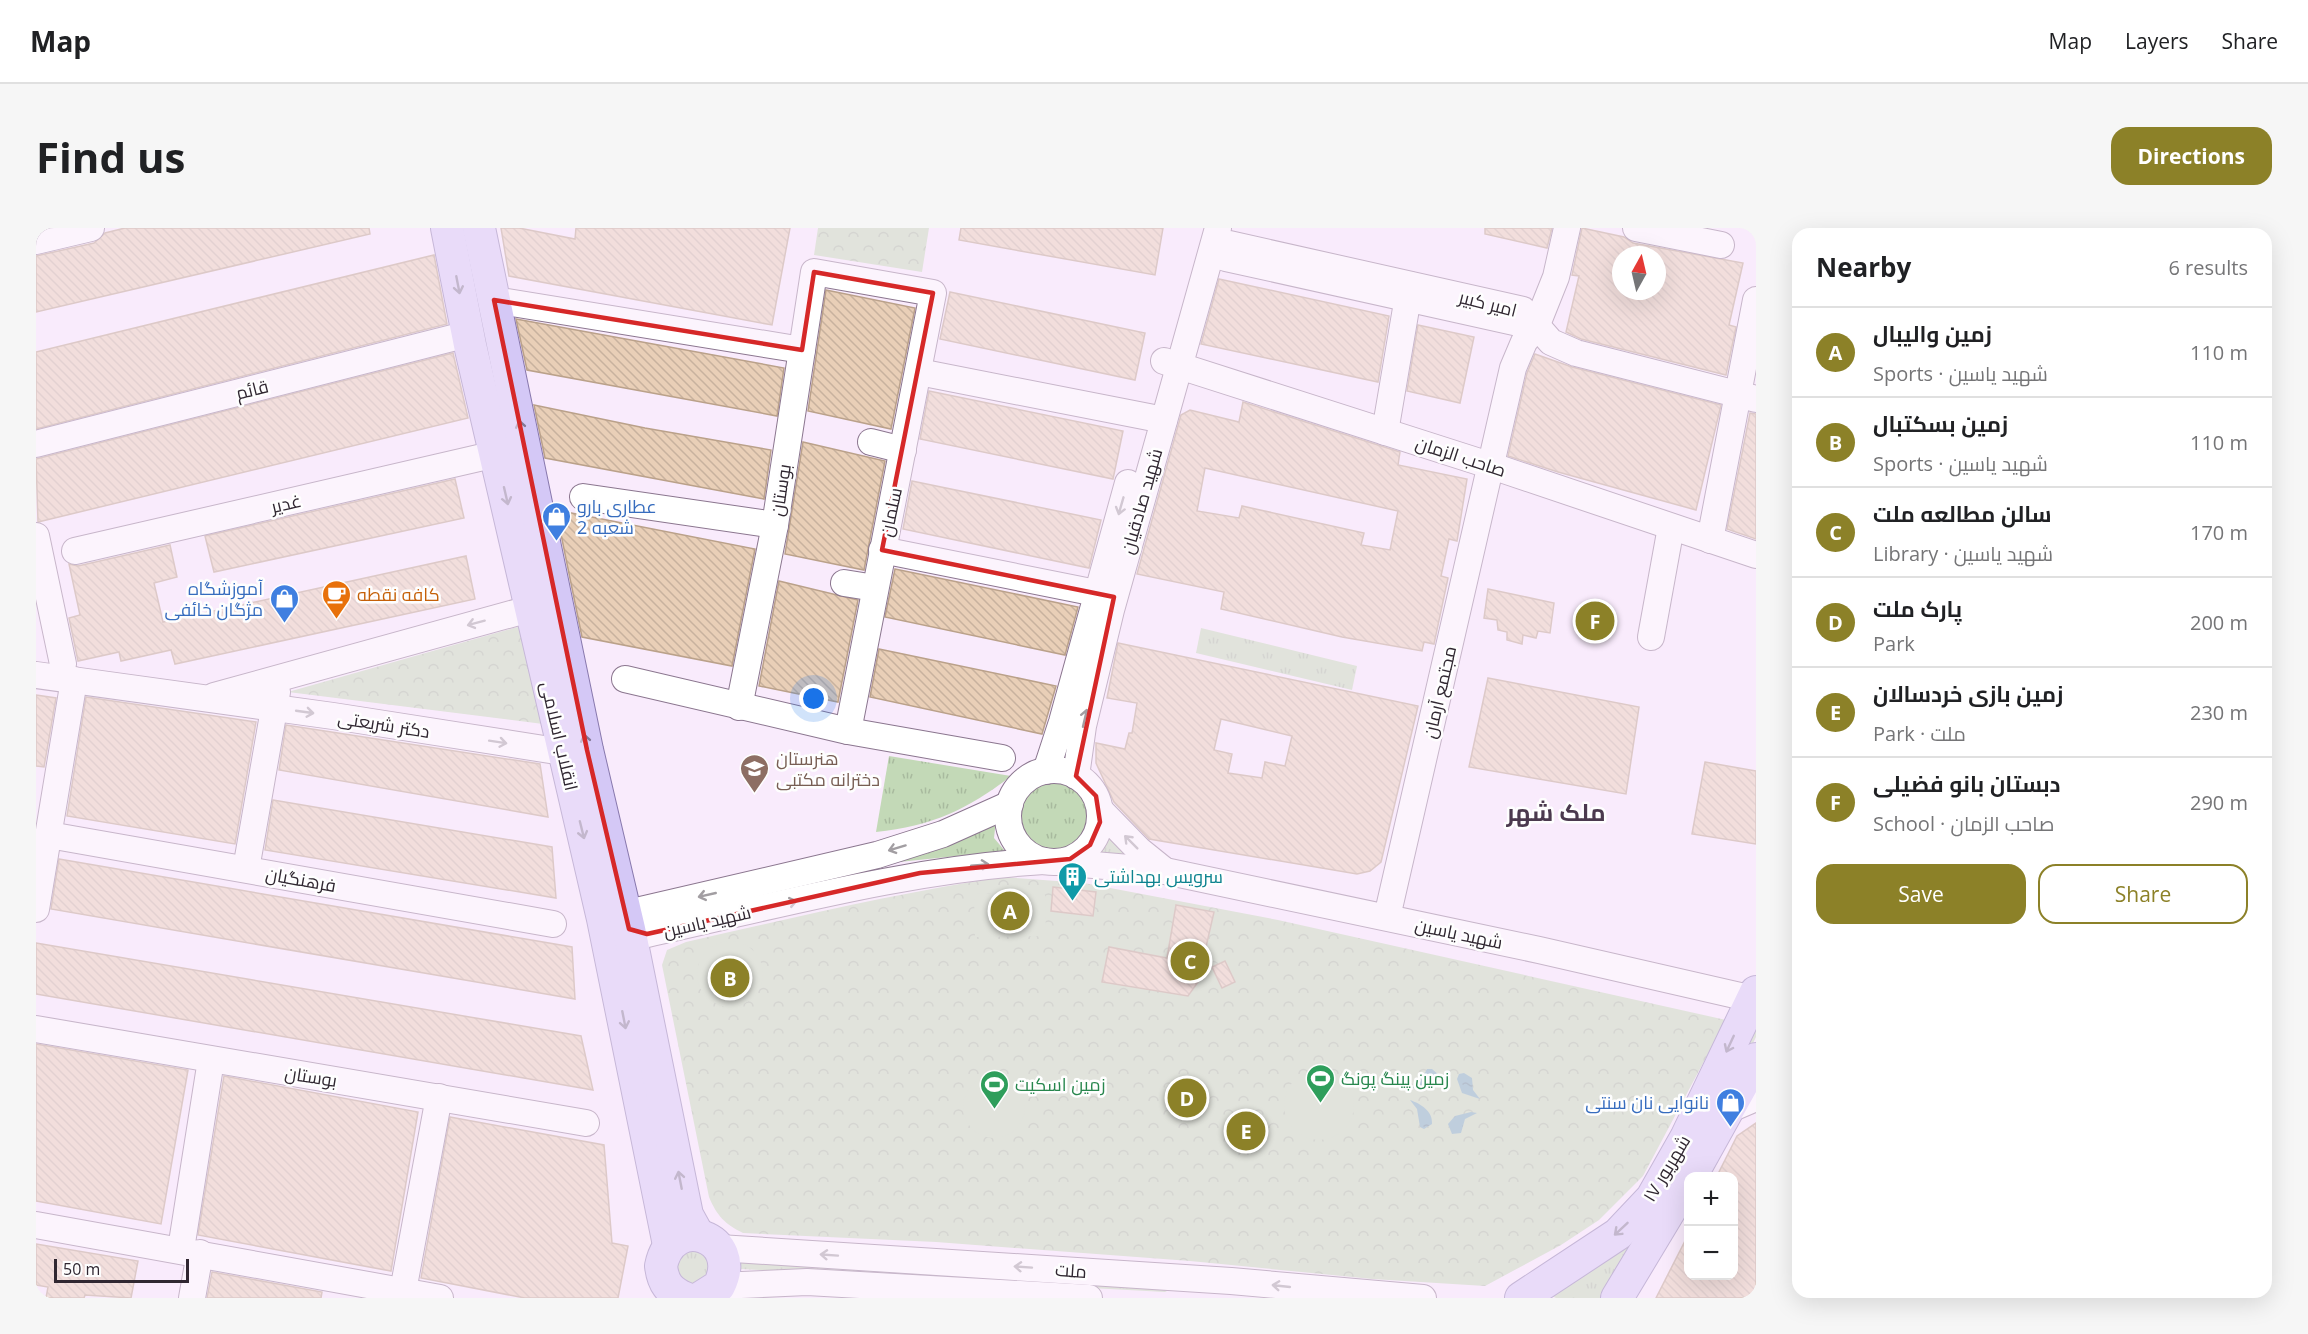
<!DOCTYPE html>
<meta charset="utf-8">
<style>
:root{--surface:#fff;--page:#f6f6f6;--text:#202124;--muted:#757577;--line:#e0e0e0;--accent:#8c8128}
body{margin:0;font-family:"Open Sans",Cairo,sans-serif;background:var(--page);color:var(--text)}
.controls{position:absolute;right:18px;bottom:18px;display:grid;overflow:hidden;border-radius:12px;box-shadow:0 6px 24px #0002}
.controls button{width:54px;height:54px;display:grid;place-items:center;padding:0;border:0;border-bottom:2px solid var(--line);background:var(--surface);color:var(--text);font:30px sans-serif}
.compass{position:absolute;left:1576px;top:18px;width:54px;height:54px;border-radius:50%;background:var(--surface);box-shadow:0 6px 24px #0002;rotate:8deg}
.scale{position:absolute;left:18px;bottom:15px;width:135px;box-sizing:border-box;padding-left:6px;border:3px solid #302731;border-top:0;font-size:16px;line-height:21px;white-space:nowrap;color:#302731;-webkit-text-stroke:4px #fefefe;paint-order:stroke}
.you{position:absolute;left:778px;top:471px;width:21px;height:21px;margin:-15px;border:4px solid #fff;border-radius:50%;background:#1a73e8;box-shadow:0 0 0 9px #1a73e833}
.badge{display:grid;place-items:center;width:39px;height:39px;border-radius:50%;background:var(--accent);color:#fff;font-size:20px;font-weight:700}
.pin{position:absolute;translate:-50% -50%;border:3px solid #fff;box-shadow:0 2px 6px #0006}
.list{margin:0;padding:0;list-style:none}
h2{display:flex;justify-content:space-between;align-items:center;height:78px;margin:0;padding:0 24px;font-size:26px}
h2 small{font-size:20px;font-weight:400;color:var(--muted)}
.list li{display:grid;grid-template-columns:39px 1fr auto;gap:18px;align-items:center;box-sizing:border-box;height:90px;padding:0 24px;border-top:2px solid var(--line)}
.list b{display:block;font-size:22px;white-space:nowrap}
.list p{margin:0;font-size:20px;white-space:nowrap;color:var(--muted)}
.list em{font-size:20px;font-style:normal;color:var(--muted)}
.actions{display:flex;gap:12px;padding:18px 24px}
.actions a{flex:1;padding:14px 0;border:2px solid var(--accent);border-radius:18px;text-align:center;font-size:21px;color:var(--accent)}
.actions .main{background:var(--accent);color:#fff}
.map{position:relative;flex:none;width:1720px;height:1070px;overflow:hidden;border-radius:18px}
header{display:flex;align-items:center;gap:36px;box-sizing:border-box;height:84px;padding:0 30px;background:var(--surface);border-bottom:2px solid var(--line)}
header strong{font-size:28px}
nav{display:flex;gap:33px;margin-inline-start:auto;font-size:21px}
.intro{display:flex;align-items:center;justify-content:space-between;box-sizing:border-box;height:144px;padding:0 36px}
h1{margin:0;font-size:42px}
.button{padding:15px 27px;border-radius:18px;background:var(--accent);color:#fff;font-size:21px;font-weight:700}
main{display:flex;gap:36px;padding:0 36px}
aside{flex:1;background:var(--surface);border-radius:18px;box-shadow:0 6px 24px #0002}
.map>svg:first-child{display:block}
.grass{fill:url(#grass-tufts)}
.park{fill:url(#park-crowns)}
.garden{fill:#c3d9b7}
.water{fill:url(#water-ripples)}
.building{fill:url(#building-back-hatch);stroke:#baa18a;stroke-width:1.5;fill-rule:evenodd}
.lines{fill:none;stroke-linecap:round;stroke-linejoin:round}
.minor-casing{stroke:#8b768f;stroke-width:28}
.major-casing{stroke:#8878ad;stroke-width:34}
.minor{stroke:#fff;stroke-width:26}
.major{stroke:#d4c8f6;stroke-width:32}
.oneway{stroke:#827894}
.oneway2{stroke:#a29ea2}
.marked{fill:none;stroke:#d62828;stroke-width:4.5;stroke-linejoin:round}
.labels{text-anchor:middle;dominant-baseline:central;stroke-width:5;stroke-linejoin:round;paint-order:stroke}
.street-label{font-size:18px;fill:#302731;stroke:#fefefe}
.shop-label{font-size:18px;fill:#366cbe;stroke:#fefefe;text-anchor:end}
.food-label{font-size:18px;fill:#c56008;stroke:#fefefe;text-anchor:start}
.education-label{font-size:18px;fill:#785e54;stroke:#fefefe;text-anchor:start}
.culture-label{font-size:18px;fill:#0d838f;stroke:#fefefe;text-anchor:start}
.leisure-label{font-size:18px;fill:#27864d;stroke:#fefefe;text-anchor:start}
.district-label{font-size:24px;font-weight:bold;fill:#4b394e;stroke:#fefefe}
</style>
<header>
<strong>Map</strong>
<nav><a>Map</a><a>Layers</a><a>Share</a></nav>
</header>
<div class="intro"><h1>Find us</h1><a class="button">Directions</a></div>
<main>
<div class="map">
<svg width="1720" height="1070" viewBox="0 0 1720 1070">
<defs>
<pattern id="grass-tufts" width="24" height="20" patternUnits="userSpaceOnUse" patternTransform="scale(1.5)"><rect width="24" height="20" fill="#c3d9b7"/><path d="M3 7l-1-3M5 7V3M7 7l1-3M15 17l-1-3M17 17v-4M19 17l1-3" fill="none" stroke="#a8ba9e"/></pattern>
<pattern id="park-crowns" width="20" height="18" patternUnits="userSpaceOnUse" patternTransform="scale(1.5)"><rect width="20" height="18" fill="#c3d9b7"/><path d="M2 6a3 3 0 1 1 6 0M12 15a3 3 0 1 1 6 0" fill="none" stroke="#a8ba9e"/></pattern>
<pattern id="water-ripples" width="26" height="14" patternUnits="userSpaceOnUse" patternTransform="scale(1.5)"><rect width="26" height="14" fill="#79abb8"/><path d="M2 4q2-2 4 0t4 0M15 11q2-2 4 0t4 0" fill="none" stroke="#648b96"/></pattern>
<pattern id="building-back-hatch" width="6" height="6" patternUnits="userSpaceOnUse" patternTransform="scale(1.5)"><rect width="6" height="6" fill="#e9cfb7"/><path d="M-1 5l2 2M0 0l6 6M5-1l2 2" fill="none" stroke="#c8b29e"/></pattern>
</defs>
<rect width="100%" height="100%" fill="#f9ebfc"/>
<g class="grass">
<path d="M1165 400 1321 438 1316 462 1160 425Z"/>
<path d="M853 528 975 548C931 582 896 598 840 604Z"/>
<circle cx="1018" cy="587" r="40"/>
<path d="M960 592 958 610 969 623 863 634Z"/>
<path d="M1070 601 1112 637 1055 623 1065 613Z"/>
<path d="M1720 781V809L1697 857 1571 1070H1520L1508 1064 1561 1031Z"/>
<path d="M645 1023H671L674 1054 648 1059 637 1035Z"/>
<path d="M702 1032 1135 1061 1129 1064 704 1041 699 1039Z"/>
</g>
<g class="park">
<path d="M782 0H893L886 44 778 27Z"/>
<path d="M485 398 507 496 252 464Z"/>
<path d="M967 649 1048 655 1242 692 1690 792 1607 948 1563 992 1525 1017 1449 1058 1336 1051 1154 1033 900 1014 707 1005C689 996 681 988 673 969L626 737 631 722 650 714C756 690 860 665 967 649Z"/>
</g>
<g class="garden">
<path d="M938 665 1009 667 1010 708 939 709Z"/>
<circle cx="694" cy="746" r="33"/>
<circle cx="1283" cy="877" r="35"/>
<circle cx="958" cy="879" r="31"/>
</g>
<g class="water">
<path d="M1391 841H1396L1403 847 1398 857 1391 860H1376L1384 854Z"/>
<path d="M1428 845 1436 850 1437 862 1444 871 1426 865 1421 851 1423 846Z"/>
<path d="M1374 872C1385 876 1397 883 1396 896L1388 901 1384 899 1381 881Z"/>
<path d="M1435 884 1441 885 1429 891 1425 905 1416 906 1412 896 1419 888Z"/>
</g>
<g class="building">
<path d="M89 0H333L334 6 0 84V28L58 15 69 5Z"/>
<path d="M465 0H483L539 11 540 0H754L736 97 473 48Z"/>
<path d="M925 0H1127L1119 47 923 12Z"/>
<path d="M1449 0H1516L1511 20 1449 6Z"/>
<path d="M1546 0 1588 9 1597 15 1707 35 1693 97 1700 99 1690 147 1545 111 1530 104 1543 48 1536 47ZM1585 27H1621V63H1585Z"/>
<path d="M398 27 411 96 0 201V124Z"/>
<path d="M1183 51 1353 88 1342 154 1165 116Z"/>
<path d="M790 62 879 80 855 201 772 183Z"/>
<path d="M914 64 1109 105 1099 152 904 111Z"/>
<path d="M480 91 748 140 741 188 491 142Z"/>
<path d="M1382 97 1438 109 1424 175 1371 163Z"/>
<path d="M417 125 432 190 2 294 0 231Z"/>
<path d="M1499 126 1536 139 1685 177 1660 282 1522 244 1472 228 1491 145Z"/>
<path d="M893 163 1087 203 1077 251 884 211Z"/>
<path d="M1207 174 1364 224 1362 237 1431 251 1421 313 1413 311 1405 348 1412 350 1398 416 1388 414 1386 423 1306 409 1185 381 1188 364 1101 346 1145 187 1154 182 1203 194ZM1169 240 1362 283 1354 322 1325 317 1328 305 1206 278 1203 290 1161 283Z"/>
<path d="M498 177 609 200 735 222 728 271 509 230Z"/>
<path d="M1714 185 1720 186V311L1691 301Z"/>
<path d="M767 214 849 233 828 342 749 326Z"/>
<path d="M419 251 428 290 178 344 169 308Z"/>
<path d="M876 253 1065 292 1053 340 867 301Z"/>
<path d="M520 282 719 321 696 438 546 409Z"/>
<path d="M134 317 141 349 118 355 127 394 430 328 439 371 139 436 135 422 85 433 83 424 42 433 33 390 44 387 33 336 42 338Z"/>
<path d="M859 341 1042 379 1029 427 849 389Z"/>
<path d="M743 353 822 372 802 474 723 458Z"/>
<path d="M1452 361 1518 375 1514 405 1502 403 1500 410 1487 407 1486 416 1471 412V404L1462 402 1461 392 1448 390Z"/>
<path d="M1082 415 1382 478 1345 634 1334 643 1321 646 1113 611 1078 574 1060 535V515L1089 521 1093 505H1096L1101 475 1071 470ZM1185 491 1256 508 1249 538 1229 534 1226 550 1192 545 1196 526 1178 522Z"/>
<path d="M843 421 1020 458 1006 506 834 469Z"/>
<path d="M1452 450 1603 479 1590 566 1433 539Z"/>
<path d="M0 467 20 470 8 539 0 538Z"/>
<path d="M50 469 220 494 199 616 31 588Z"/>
<path d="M250 497 504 536 512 589 243 542Z"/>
<path d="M1669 534 1720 543V616L1656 606Z"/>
<path d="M237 572 516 619 520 670 229 622Z"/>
<path d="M23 631 536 719 539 771 15 681Z"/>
<path d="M1017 659 1060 664 1057 688 1015 683Z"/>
<path d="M1140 677 1178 684 1162 754 1152 768 1066 754 1073 719 1131 730Z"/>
<path d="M0 715 545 808 557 862 0 766Z"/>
<path d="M1189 733 1199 754 1186 760 1176 739Z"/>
<path d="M0 816 152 842 125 996 0 973Z"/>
<path d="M188 848 382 884 355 1043 162 1007Z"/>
<path d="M414 889 568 917 576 1015 592 1018 582 1070H489L385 1050Z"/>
<path d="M1720 895V1070H1620L1653 1005V1047H1698V948H1681L1701 908Z"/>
<path d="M0 1016 102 1033 95 1070 49 1067 48 1070H10L12 1059 0 1057Z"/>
<path d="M176 1044 286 1064 285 1070H171Z"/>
</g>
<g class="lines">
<defs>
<g id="minor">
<path d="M1600 0 1685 17"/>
<path d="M0 13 55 0"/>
<path d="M458 72 766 122"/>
<path d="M1500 99 1190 30 1188 22 1193 16 1487 82 1515 114 1540 125 1720 171"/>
<path d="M1128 133 1456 238 1720 327"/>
<path d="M883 144 1128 192"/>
<path d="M1349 204 1374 57"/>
<path d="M835 214 867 222"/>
<path d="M0 216 432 106"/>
<path d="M547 269 739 297"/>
<path d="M0 308 27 436"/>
<path d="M1674 312 1720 72"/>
<path d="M846 322 1075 368"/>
<path d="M39 323 460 226"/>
<path d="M808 355 839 360"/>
<path d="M1615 409 1635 299"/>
<path d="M0 447 297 488 527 524"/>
<path d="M589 451 812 503 966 530"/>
<path d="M178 468 497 380"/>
<path d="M703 479 739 297 778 44 897 65 812 503"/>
<circle cx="1018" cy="588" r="46"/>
<path d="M1010 543 1026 494 1092 255"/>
<path d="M1040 548 1047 498 1075 382 1182 0"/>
<path d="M1064 582 1103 622 1129 643"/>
<path d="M13 607 517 696"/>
<path d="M1022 634 1129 643 1503 722 1717 771"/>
<path d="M210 641 241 464"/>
<path d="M0 681 38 452"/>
<path d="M1351 689 1477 140 1488 114 1500 99 1520 49 1531 0"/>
<path d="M593 701 605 682 841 627 907 606 974 576"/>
<path d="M576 704 593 701 611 706C743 677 873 641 1008 633"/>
<path d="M0 801 550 895"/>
<path d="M1694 881 1720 870"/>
<path d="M0 997 404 1070"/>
<path d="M683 1020 1195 1053 1387 1070"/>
<path d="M145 1021 175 832"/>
<path d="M683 1058 771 1054 1053 1070"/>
<path d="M367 1063 403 869"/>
<path d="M156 1070 164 1025"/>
</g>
<g id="major">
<path d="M411 0 434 117 567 691 633 1017"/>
<path d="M443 0 551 522 593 701 651 987 662 1007"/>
<path d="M1655 948 1720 831"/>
<path d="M649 1070C633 1063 627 1055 625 1038 636 983 708 1009 683 1058L664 1070"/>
<path d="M1485 1070 1582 1006 1616 970 1650 910 1720 764"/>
<path d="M1581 1070 1652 952"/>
</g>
</defs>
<use href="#minor" class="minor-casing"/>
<use href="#major" class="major-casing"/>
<use href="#minor" class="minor"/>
<use href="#major" class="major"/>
</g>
<defs><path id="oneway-shaft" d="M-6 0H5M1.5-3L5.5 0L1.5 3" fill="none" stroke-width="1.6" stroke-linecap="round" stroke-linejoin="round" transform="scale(1.5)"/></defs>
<g class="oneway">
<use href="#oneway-shaft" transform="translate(422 57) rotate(79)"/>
<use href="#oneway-shaft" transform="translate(485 201) rotate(-102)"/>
<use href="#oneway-shaft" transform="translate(470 268) rotate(77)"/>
<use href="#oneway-shaft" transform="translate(550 515) rotate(-102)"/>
<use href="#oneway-shaft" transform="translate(546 602) rotate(76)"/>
<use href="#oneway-shaft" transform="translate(588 792) rotate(79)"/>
<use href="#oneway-shaft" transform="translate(1694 816) rotate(115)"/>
<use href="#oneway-shaft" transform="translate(644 952) rotate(-101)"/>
<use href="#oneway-shaft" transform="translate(1585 1001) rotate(137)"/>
</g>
<g class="oneway2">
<use href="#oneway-shaft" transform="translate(1085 278) rotate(106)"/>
<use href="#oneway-shaft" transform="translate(440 395) rotate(165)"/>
<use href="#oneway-shaft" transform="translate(269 484) rotate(8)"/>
<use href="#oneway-shaft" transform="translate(1049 490) rotate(-77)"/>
<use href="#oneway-shaft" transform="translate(462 514) rotate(9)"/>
<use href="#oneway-shaft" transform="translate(1095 614) rotate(-135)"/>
<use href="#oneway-shaft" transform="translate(861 620) rotate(163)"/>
<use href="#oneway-shaft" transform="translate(944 637) rotate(-5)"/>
<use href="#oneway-shaft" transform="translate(671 667) rotate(167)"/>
<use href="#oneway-shaft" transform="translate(752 675) rotate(-13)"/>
<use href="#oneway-shaft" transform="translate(793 1027) rotate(-176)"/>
<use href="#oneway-shaft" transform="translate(987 1039) rotate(-176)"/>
<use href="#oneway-shaft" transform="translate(1245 1058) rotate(-174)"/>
</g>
<path d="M0 0H1720V1070H0ZM778 44 897 65 846 322 1078 369 1040 548 1060 568 1064 594 1054 617 1034 631 884 645 611 706 593 701 551 522 458 72 766 122Z" fill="#f9ebfc" fill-opacity=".55" fill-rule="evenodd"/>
<path class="marked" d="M778 44 897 65 846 322 1078 369 1040 548 1060 568 1064 594 1054 617 1034 631 884 645 611 706 593 701 551 522 458 72 766 122Z"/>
<defs>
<symbol id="shop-pin" viewBox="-11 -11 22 30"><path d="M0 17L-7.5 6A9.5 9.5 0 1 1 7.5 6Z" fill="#3f7fe0" stroke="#fefefe"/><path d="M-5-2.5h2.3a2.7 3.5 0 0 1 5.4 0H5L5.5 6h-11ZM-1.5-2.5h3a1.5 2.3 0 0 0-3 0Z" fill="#fff"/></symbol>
<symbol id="cafe-pin" viewBox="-11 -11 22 30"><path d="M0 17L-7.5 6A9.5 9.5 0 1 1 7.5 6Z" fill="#e8710a" stroke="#fefefe"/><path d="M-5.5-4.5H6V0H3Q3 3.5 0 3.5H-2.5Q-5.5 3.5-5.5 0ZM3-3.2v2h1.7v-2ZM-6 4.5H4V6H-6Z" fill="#fff"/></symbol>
<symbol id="school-pin" viewBox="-11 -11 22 30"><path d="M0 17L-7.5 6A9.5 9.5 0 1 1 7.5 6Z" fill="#8d6e63" stroke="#fefefe"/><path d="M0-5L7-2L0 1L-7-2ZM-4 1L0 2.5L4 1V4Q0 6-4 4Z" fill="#fff"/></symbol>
<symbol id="building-pin" viewBox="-11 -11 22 30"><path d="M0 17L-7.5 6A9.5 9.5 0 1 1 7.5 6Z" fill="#0f9aa8" stroke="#fefefe"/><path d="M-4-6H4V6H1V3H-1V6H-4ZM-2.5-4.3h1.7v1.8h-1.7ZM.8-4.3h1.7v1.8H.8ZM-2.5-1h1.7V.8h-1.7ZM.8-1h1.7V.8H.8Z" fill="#fff"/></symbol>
<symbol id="stadium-pin" viewBox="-11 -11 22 30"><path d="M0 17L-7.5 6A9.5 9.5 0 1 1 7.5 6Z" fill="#2e9e5b" stroke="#fefefe"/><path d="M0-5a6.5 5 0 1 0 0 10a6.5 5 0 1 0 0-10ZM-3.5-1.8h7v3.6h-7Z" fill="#fff"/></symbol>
</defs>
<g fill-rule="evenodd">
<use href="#shop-pin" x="504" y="272" width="33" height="45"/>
<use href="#cafe-pin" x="284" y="350" width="33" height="45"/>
<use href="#shop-pin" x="232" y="354" width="33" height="45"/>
<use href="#school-pin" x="702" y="524" width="33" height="45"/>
<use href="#building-pin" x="1020" y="632" width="33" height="45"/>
<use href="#stadium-pin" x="1268" y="834" width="33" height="45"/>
<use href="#stadium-pin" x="942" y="840" width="33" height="45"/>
<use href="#shop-pin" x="1678" y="858" width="33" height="45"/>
</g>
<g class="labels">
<g class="street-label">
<text transform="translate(1452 75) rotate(14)">امیر کبیر</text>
<text transform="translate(216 161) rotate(-14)">قائم</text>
<text transform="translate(1425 228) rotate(18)">صاحب الزمان</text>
<text transform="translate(744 262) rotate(-81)">بوستان</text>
<text transform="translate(1105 273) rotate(-74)">شهید صادقیان</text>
<text transform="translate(250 275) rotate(-13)">غدیر</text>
<text transform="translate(854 284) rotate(-78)">سلمان</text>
<text transform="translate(1403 464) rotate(-77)">مجتمع آرمان</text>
<text transform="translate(348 496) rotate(9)">دکتر شریعتی</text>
<text transform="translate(524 508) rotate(77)">انقلاب اسلامی</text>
<text transform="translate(265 651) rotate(10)">فرهنگیان</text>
<text transform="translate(671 693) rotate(-13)">شهید یاسین</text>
<text transform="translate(1423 705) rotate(12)">شهید یاسین</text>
<text transform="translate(275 848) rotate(9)">بوستان</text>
<text transform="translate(1630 940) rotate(-59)">۱۷ شهریور</text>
<text transform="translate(1035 1042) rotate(4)">ملت</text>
</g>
<g class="shop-label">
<text x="541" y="278" text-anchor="start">عطاری بارو<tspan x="541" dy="21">شعبه 2</tspan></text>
<text x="227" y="360">آموزشگاه<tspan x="227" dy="21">مژگان خائفی</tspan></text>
<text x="1673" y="874">نانوایی نان سنتی</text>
</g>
<g class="food-label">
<text x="321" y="366">کافه نقطه</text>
</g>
<g class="education-label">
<text x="740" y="530">هنرستان<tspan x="740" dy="21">دخترانه مکتبی</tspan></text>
</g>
<g class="culture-label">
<text x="1058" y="648">سرویس بهداشتی</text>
</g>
<g class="leisure-label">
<text x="1305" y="850">زمین پینگ پونگ</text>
<text x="979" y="856">زمین اسکیت</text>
</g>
<g class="district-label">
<text x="1520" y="583">ملک شهر</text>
</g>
</g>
</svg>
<div class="controls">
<button>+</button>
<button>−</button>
</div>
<svg class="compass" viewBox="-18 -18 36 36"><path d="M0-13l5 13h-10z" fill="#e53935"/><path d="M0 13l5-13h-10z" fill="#757577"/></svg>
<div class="scale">50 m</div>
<div class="you"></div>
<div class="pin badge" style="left:974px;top:683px">A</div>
<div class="pin badge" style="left:694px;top:750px">B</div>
<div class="pin badge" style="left:1154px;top:733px">C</div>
<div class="pin badge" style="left:1151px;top:870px">D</div>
<div class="pin badge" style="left:1210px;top:903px">E</div>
<div class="pin badge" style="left:1559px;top:393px">F</div>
</div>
<aside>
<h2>Nearby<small>6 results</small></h2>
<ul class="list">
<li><span class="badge">A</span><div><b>زمین والیبال</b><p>Sports · شهید یاسین</p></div><em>110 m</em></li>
<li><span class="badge">B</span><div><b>زمین بسکتبال</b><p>Sports · شهید یاسین</p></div><em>110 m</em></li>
<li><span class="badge">C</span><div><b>سالن مطالعه ملت</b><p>Library · شهید یاسین</p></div><em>170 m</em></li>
<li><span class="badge">D</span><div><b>پارک ملت</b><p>Park</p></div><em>200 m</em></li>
<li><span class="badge">E</span><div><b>زمین بازی خردسالان</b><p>Park · ملت</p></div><em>230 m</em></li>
<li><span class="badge">F</span><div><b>دبستان بانو فضیلی</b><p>School · صاحب الزمان</p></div><em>290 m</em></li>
</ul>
<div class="actions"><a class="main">Save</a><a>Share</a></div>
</aside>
</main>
